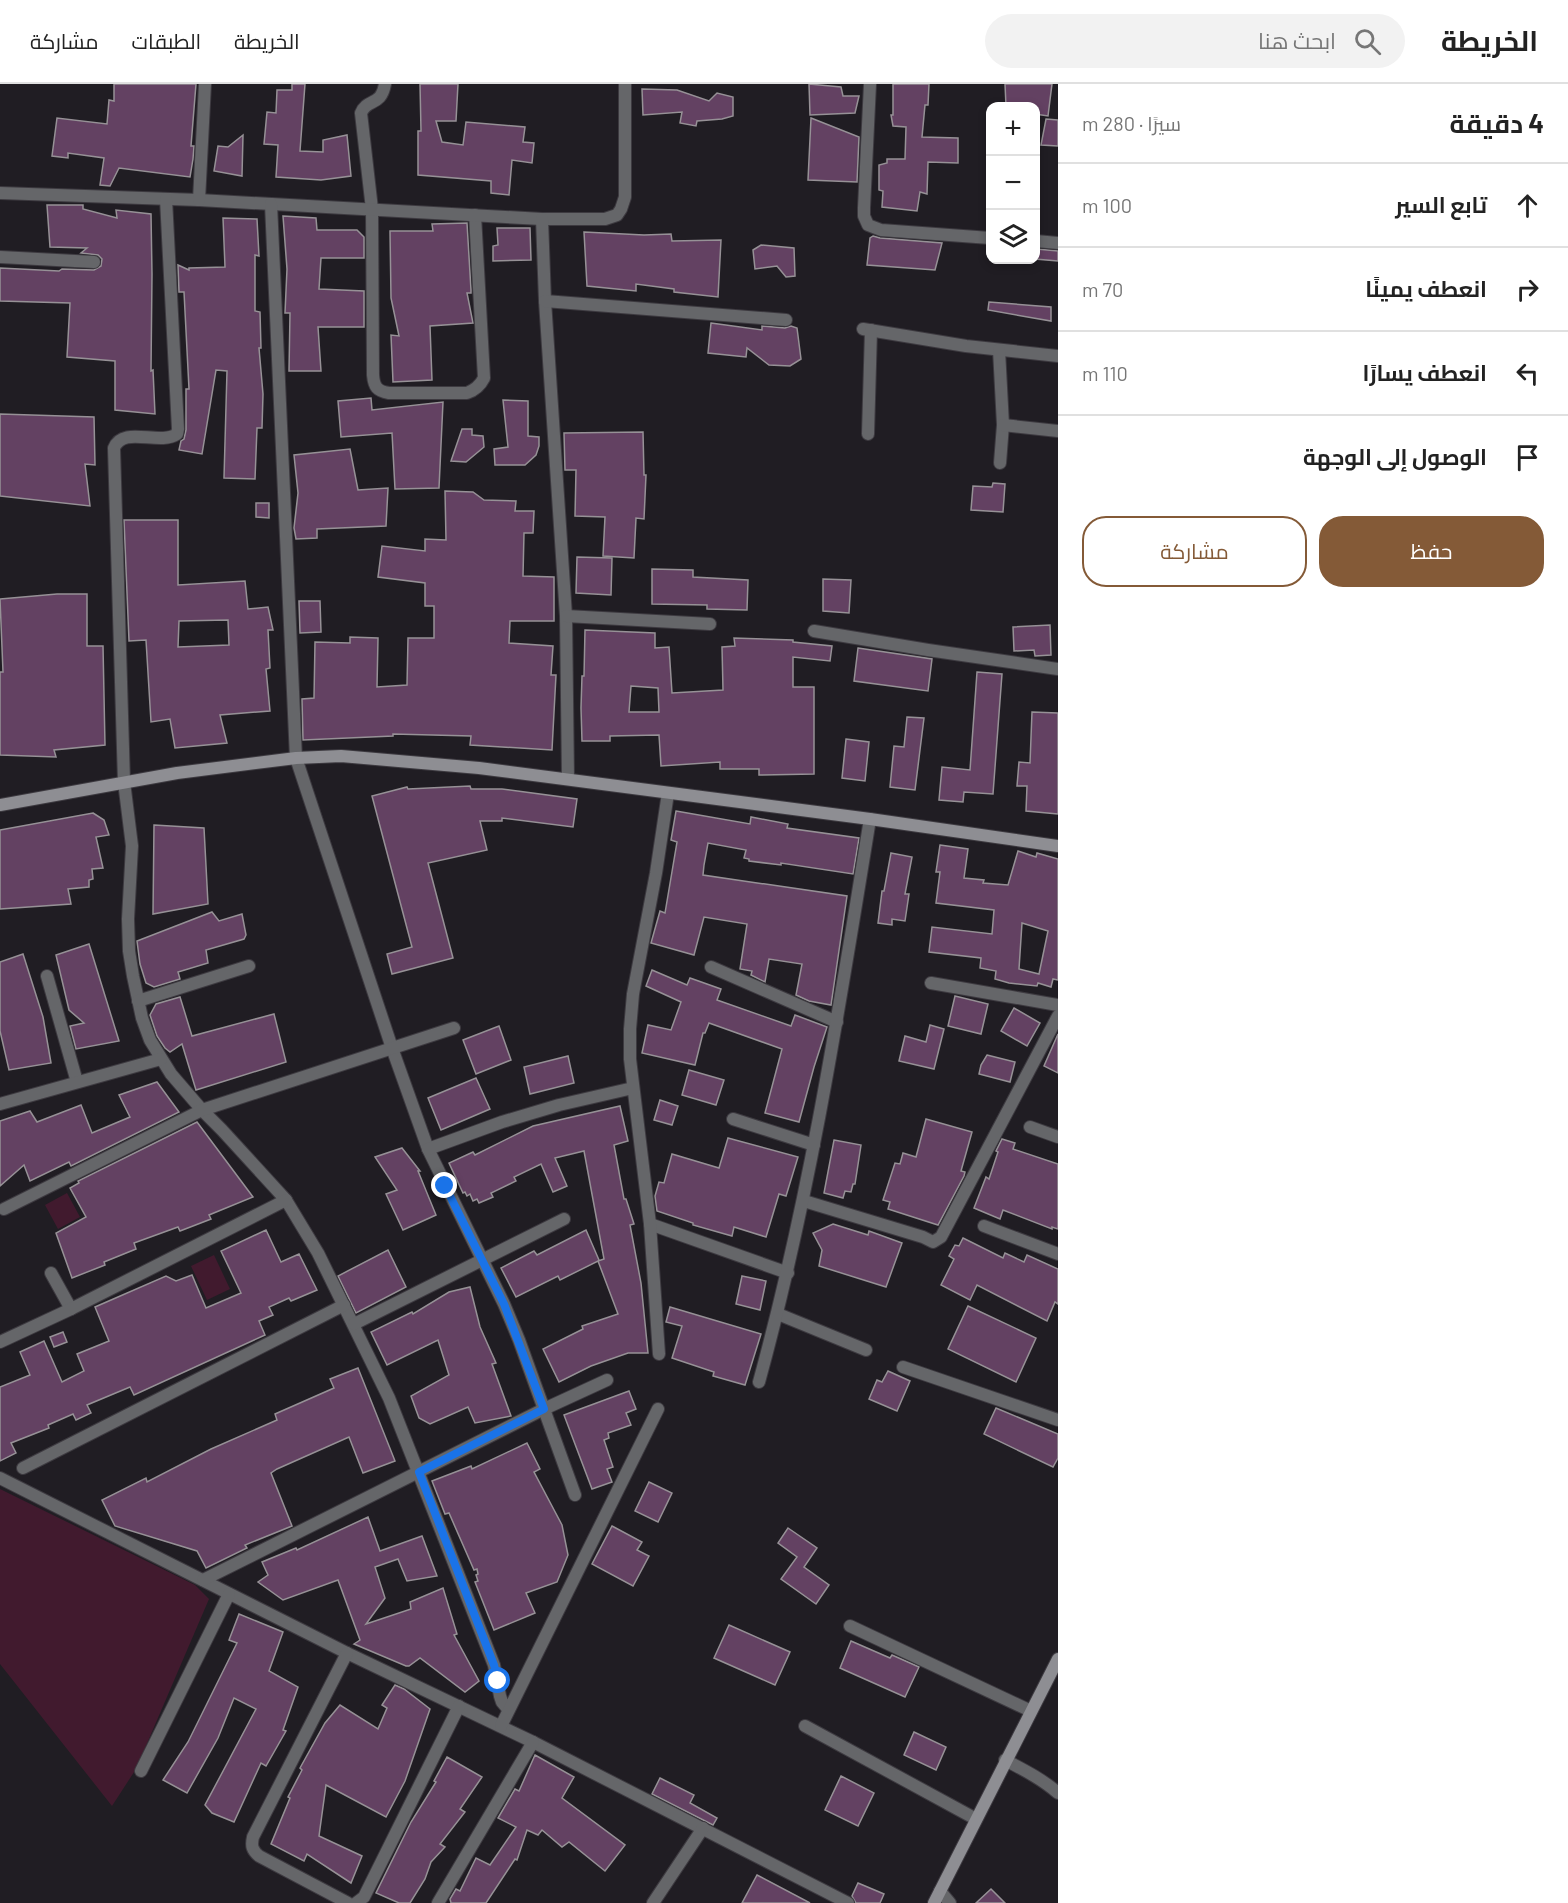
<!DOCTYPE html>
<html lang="ar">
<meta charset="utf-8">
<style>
:root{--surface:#fff;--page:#f2f2f2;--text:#222;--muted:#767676;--line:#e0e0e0;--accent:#845a37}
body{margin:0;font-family:Barlow,Cairo,sans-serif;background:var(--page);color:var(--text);direction:rtl}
.controls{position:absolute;right:18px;top:18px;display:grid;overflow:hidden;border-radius:12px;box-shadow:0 3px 9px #0003}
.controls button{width:54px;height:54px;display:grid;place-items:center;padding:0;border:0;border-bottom:2px solid var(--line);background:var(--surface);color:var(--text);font:30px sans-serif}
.stop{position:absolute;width:18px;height:18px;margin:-14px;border:4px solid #1a73e8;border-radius:50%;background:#fff}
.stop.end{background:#1a73e8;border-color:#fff;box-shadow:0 2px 6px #0008}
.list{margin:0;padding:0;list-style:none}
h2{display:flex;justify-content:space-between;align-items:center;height:78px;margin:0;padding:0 24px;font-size:26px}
h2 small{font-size:20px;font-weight:400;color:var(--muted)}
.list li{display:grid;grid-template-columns:39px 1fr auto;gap:18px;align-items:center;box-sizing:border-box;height:84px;padding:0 24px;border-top:2px solid var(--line)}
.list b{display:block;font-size:22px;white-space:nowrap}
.list em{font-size:20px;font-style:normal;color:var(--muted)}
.actions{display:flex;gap:12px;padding:18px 24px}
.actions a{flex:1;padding:14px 0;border:2px solid var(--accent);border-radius:24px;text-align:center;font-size:21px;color:var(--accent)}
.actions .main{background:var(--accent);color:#fff}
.icon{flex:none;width:33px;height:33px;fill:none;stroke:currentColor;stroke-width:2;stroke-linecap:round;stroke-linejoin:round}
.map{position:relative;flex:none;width:1058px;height:1819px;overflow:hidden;direction:ltr}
header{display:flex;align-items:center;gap:36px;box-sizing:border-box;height:84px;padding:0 30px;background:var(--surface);border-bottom:2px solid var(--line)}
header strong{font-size:28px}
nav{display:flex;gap:33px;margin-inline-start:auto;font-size:21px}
.search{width:420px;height:54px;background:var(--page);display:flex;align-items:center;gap:15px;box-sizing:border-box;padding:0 21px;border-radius:33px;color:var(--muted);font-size:22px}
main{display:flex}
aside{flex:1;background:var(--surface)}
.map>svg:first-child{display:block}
.green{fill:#411a2e}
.building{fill:#634162;stroke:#969196;stroke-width:1.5;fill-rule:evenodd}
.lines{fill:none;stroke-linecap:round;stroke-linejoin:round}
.street-casing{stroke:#3d3a40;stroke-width:14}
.secondary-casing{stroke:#3d3a40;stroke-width:14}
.street{stroke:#656669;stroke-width:12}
.secondary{stroke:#8e8e93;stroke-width:12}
.route{stroke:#1a73e8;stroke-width:8}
</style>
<header>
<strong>الخريطة</strong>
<div class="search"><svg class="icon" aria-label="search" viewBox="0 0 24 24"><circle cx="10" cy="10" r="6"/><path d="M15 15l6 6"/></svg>ابحث هنا</div>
<nav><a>الخريطة</a><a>الطبقات</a><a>مشاركة</a></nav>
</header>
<main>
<aside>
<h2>4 دقيقة<small>سيرًا · 280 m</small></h2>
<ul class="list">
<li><svg class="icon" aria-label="ahead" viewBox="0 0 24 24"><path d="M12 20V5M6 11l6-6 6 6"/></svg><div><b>تابع السير</b></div><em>100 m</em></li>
<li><svg class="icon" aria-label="right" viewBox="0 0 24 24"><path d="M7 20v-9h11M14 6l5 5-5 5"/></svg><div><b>انعطف يمينًا</b></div><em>70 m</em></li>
<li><svg class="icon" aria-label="left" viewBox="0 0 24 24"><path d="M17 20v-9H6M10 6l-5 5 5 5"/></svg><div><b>انعطف يسارًا</b></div><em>110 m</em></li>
<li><svg class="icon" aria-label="arrive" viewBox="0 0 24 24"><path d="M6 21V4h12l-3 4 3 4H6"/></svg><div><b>الوصول إلى الوجهة</b></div></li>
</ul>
<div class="actions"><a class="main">حفظ</a><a>مشاركة</a></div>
</aside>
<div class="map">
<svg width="1058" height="1819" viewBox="0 0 1058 1819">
<rect width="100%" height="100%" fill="#201d23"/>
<g class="green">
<path d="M67 1109 80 1133 58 1145 45 1121Z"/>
<path d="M214 1171 230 1205 207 1216 191 1182Z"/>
<path d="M0 1405 195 1501 209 1515 136 1685 112 1722 0 1580Z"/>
</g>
<g class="building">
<path d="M114 0H196L191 62H194L193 75 190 93 119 84 110 102 100 101 104 74 68 69V74L52 72 57 34 107 40 109 16 114 17Z"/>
<path d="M292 0H305L300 67 323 68V56L347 51 351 92 321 96 276 93 278 61 264 60 267 28 276 29 277 6H292Z"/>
<path d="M420 0H458L456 37H436L442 58 463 61 466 38 525 43 523 58 534 59 532 79 512 76 509 111 491 109V97L418 91V47H421Z"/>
<path d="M809 0 841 3 843 12H859L855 29 810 31Z"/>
<path d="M893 0H929L928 21H925L922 53 958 54V79L928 78 927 110 920 108 917 127 882 123 883 107 879 106V81L887 79V75H905L906 43 893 42 891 31H893Z"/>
<path d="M1005 0H1052L1048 32 1035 30V22H1006Z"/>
<path d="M642 5 677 6 709 17 717 9 733 13V32L722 35 697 37 696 42 680 39 682 28 643 31Z"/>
<path d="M811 34 859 53 857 98 808 96Z"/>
<path d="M1046 35 1058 36V62L1041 61Z"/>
<path d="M243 51 242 92 214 87 218 62 228 63Z"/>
<path d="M47 121H83V125L117 134 116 126 151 130 152 190 151 287 153 286 155 330 115 326V277L67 273 70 219 0 217V184L59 187 62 185 94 186 101 182 102 175 98 171 81 169 87 164 50 163Z"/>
<path d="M283 132 316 134 317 146H357L364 153V174H321L319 205 364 207V243H318L321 287H289L290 229H285L287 185Z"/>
<path d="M223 134 257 135 259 172 255 171V227L260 228 261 264H259L263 310 262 344H257L255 395 224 394 227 287 216 286 202 370 179 366 181 357 184 355 186 346V305H189L184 208H179L178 181 189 186V184L225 183Z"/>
<path d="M467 139 471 206V209H467L473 239 430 242 432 296 393 298 391 251 399 252 391 214 390 147H433L432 140Z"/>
<path d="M497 144H530L531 176 493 177V162L498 161Z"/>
<path d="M584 148 644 151 671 150 672 157 721 156 718 213 674 208V205L636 200V207L587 202Z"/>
<path d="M873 152 880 154 942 159 935 186 867 181 870 154Z"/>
<path d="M761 161 794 164 795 192 786 193 777 182 755 185 753 166Z"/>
<path d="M1036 165 1058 167V177L1035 175Z"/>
<path d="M989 218 1051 223V237L988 226Z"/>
<path d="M711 239 762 246V242L785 244 791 242 797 244 801 275 790 282 769 281 747 264 746 273 708 269Z"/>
<path d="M371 314 372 326 443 318 439 404 395 405 392 349 341 353 338 317Z"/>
<path d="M503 316 528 317V352L539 353V362L536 371 525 381H495L494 365 508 363Z"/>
<path d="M0 330 94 333 95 381 85 380 90 422 0 412Z"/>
<path d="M462 345H472V351L483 352 484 363 466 378 451 377Z"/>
<path d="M643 348 644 391H646L644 435 636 434 634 474 603 472 605 433 575 432 576 386H565L564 349Z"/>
<path d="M350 365 358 406 388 404 386 442 317 445V454L296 455 294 444 298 409 294 371Z"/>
<path d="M993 399 1005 400 1003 428 971 426 973 402 992 403Z"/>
<path d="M445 407 473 408 484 416 516 417 515 427H534L533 449H524L523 492 554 493V537H510L509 559 553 562 551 591H556L552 666 470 661 471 652 393 650V652L303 656 302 615 314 614 315 558 350 559V553L378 554 377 603 407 601 408 554H434V522H425V499L378 493 382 462 425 467V455L446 456Z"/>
<path d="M256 419H269V434L256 433Z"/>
<path d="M124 436H178V501L245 497 248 525 268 523 273 546H268L270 584 266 585 270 627 220 631 227 659 175 664 170 635 151 638 146 556 129 557ZM228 536 229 561 178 563 179 537Z"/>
<path d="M577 473 612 474 611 511 576 509Z"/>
<path d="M652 485 693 486V493L748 496 747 526 707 525V521L652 520Z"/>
<path d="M823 495 851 496 849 529 823 527Z"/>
<path d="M57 510H87V562H103L105 661 54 666 56 673 0 671V588H3L0 515Z"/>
<path d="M299 517H320L321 548 300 549Z"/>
<path d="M1050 541 1051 571 1035 572 1034 566 1014 567 1013 543Z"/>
<path d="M585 546 655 549V564L669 563 672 609 723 606 722 563 735 562 734 554 793 556V558L832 562 830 577 793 573V603H814V690L759 691V685H720V678L661 682 659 651 610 652V657H582L581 624 582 592H584ZM631 602 658 604 659 628H629Z"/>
<path d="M858 564 932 575 928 607 854 597Z"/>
<path d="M977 588 1002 590 993 710 964 708 963 718 939 716 942 683 970 686Z"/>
<path d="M1032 628 1058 629V730L1026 727 1027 702H1017L1019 678 1030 679Z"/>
<path d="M907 633 924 634 915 706 890 703 894 662 904 663Z"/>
<path d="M846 655 869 658 865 697 842 694Z"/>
<path d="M470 702 471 705H502L577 715 573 743 502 734V737H480L487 766 428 779 453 874 392 890 387 870 412 863 372 712 407 703 408 705Z"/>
<path d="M676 727 750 740 751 733 788 740 787 744 859 754 853 790 781 779V781L749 777V775L744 774 746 766 708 759 704 781 703 791 847 812 831 921 809 917 796 911 802 880 769 875 765 898 751 891 752 887 740 885 747 840 704 833 694 871 651 859 660 827 665 829 677 758 671 756Z"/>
<path d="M93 729 104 736 109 751 96 753 103 784 92 785 93 795 89 796V803L68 805 71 820 0 825V746Z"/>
<path d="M154 741 204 744 208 820 153 830Z"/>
<path d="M940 761 968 765 964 794 984 796 983 799 1008 801 1018 767 1036 773 1037 769 1058 775V896L1053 895 1051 903 1038 899 1037 902 1009 899 995 895 996 887 980 884 981 874 929 868 932 843 992 850 994 826 936 819 940 788H936ZM1022 839 1048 847 1039 890 1019 885Z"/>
<path d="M891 769 912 773 905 810H909L905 837 892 835V841L878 839 882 807H884Z"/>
<path d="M212 828 219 837 242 830 246 851 244 855 206 866 208 879 178 888 180 895 154 903 146 899 140 880 137 857Z"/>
<path d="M89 860 119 957 76 965 70 942 84 939 69 926 56 871Z"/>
<path d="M23 870 43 933 51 979 9 986 0 947V878Z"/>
<path d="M652 886 687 901 690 894 721 905 717 916 791 942 795 931 827 943 814 983 799 1038 765 1029 782 965 709 939 705 949H703L695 981 642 969 648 941 671 946 681 918 646 902Z"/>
<path d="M955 912 988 920 981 950 948 942Z"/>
<path d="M180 913 192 952 274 930 286 978 196 1006 182 960 170 968 165 964 157 952 150 931 156 920Z"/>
<path d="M1014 924 1040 939 1027 962 1001 947Z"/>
<path d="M930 941 944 945 934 985 899 977 905 952 926 958Z"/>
<path d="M499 942 511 976 476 990 463 956Z"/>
<path d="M1058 950V989L1044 982Z"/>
<path d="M987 971 1015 978 1010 998 979 990 981 981Z"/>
<path d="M568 972 574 999 530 1010 524 983Z"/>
<path d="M689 986 724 996 716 1021 682 1011Z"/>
<path d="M476 994 490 1025 441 1046 428 1014Z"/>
<path d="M157 998 179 1028 71 1082 69 1078 30 1097 24 1081 0 1102V1037L30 1027 37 1038 81 1021 92 1049 130 1033 119 1011Z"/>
<path d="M660 1016 678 1022 672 1041 654 1036Z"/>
<path d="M620 1022 628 1057 614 1061 624 1115H626L634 1140 630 1141 641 1199 648 1269H628L591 1282 559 1298 543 1265 583 1245 582 1242 618 1230 598 1177 560 1196 558 1192 516 1213 501 1184 534 1167 537 1171 586 1146 599 1176 598 1177 604 1175 584 1067 555 1074 567 1102 553 1108 541 1080 514 1093 516 1097 491 1109 493 1113 479 1119 477 1115 473 1117 470 1110 467 1112 465 1108 463 1109 449 1079 473 1068 475 1071 533 1042Z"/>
<path d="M926 1035 972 1048 961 1087 965 1088 964 1092 938 1141 888 1125 890 1118 883 1116 895 1079 900 1080 903 1069 916 1073Z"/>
<path d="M197 1038 253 1113 209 1131 211 1135 180 1147 178 1143 134 1159 136 1165 104 1178 105 1181 72 1194 56 1149 86 1133 70 1104 79 1099 78 1097Z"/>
<path d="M728 1054 798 1073 786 1112 779 1110 766 1153 734 1143 732 1152 693 1141V1139L657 1127 655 1112 659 1098 664 1099 672 1070 719 1084Z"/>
<path d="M1002 1055 1015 1059 1013 1065 1058 1080V1145L1052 1143V1145L1003 1126 1000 1135 974 1124 986 1093 989 1095 998 1068 996 1067Z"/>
<path d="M834 1056 861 1061 855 1100H853L851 1108 845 1107 843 1114 824 1109Z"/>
<path d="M402 1064 420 1087H418L436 1131 403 1146 386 1110 397 1106 375 1073Z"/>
<path d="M833 1140 868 1151 869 1147 902 1159 886 1203 819 1182 822 1166 813 1149Z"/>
<path d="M266 1146 281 1178 299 1170 317 1206 291 1217 289 1214 269 1223 273 1231 259 1237 265 1251 134 1311 130 1303 87 1321 91 1329 76 1336 73 1330 48 1341 49 1344 11 1359 16 1369 0 1377V1303L30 1291 20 1268 44 1257 62 1298 84 1287 77 1270 109 1257 95 1223 166 1192 176 1197 192 1191 206 1224 241 1209 221 1167Z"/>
<path d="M963 1154 1003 1174 1005 1169 1024 1178 1027 1171 1058 1185V1220L1055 1218 1047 1237 977 1201 970 1216 941 1201 954 1175 949 1172 955 1161 959 1162Z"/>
<path d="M388 1166 406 1203 356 1229 338 1192Z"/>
<path d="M742 1192 766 1197 760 1226 736 1220Z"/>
<path d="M470 1203 480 1243 496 1279 492 1280 511 1332 475 1339 468 1323 430 1340 419 1334 411 1312 449 1291 438 1256 387 1281 371 1248 412 1228 413 1230 449 1208Z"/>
<path d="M968 1222 1036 1254 1016 1298 948 1265Z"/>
<path d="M670 1223 761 1250 745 1301 713 1292 714 1288 672 1274 682 1242 666 1238Z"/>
<path d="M63 1248 67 1258 54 1263 50 1253Z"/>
<path d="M358 1284 395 1377 363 1389 349 1353 277 1385 271 1389 292 1442 245 1461 247 1464 206 1484 197 1467 115 1442 102 1416 146 1394 147 1398 211 1365 277 1336 275 1330 334 1304 330 1295Z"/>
<path d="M888 1287 910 1297 897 1327 869 1315 877 1296 882 1298Z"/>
<path d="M629 1307 636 1325 626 1329 631 1341 608 1349 609 1354 604 1356 613 1383 607 1385 612 1398 592 1405 564 1331Z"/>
<path d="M996 1324 1058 1350V1374L1053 1383 984 1350Z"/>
<path d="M527 1359 540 1385 534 1388 562 1441 568 1471 557 1498 526 1509 535 1529 494 1546 475 1498 478 1497 476 1491 478 1490 477 1485 474 1486 449 1429 445 1430 432 1397 471 1382 472 1385Z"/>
<path d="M649 1398 672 1409 658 1438 635 1427Z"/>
<path d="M368 1433 380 1467 422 1452 437 1492 407 1497 398 1475 375 1483 385 1514 366 1540 411 1525 410 1518 443 1504 457 1550 454 1551 479 1597 465 1608 420 1574 409 1582H406L354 1560 360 1556 338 1496 283 1516 258 1498 268 1491 262 1478 296 1464 297 1466Z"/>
<path d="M612 1442 642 1458 637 1466 649 1472 633 1502 592 1480Z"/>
<path d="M788 1444 817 1464 804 1483 829 1501 816 1520 781 1495 797 1473 778 1459Z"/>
<path d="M239 1530 283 1548 269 1587 298 1603 283 1646 286 1647 266 1682 261 1679 234 1738 212 1729 205 1721 256 1625 234 1614 218 1654 187 1709 163 1696 188 1658 237 1559 229 1556Z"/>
<path d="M729 1541 790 1568 775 1601 714 1574Z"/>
<path d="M851 1557 890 1574 892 1571 919 1583 905 1613 840 1584Z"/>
<path d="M395 1601 404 1605 430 1625 405 1697 386 1733 326 1701 319 1752 362 1772 351 1799 307 1770 304 1777 271 1760 290 1714 288 1713 302 1686 300 1684 325 1639 340 1621 378 1645 387 1624 382 1621Z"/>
<path d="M914 1648 946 1663 936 1686 904 1671Z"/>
<path d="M535 1671 574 1693 562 1714 625 1761 605 1787 569 1758 562 1763 542 1746 538 1751 527 1746 517 1776 515 1775 486 1819H451L450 1815 456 1805 460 1807 476 1774 490 1781 516 1743 498 1734 515 1705 519 1707Z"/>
<path d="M447 1673 482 1693 460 1725 465 1728 440 1760 445 1763 431 1778 425 1795 410 1819H399L376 1809 411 1738 436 1698 434 1697Z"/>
<path d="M841 1692 874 1709 858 1742 825 1726Z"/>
<path d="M660 1694 694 1711 690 1719 717 1734 713 1741 652 1710Z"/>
<path d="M757 1791 810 1819H742Z"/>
<path d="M858 1799 884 1810 880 1819H856L852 1812Z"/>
<path d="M991 1805 1005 1819H976Z"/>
</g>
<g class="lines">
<defs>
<g id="street">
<path d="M385 0C381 23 367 14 361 29L372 125 373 291C374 303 377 307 389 309H467C475 306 480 302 484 294L475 131"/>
<path d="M870 0 864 124V132L868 141 881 146 990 154"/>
<path d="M0 109 199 116 542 135H605L617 131 621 125 625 113V0"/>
<path d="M166 115 178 345 177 350C159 362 123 341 114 364L124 698 132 762 128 835 129 867 133 892 142 934 150 956 171 990 202 1026 222 1046 286 1116 318 1169 389 1314 494 1581 500 1612 502 1618 508 1625"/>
<path d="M199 116 205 0"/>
<path d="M271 120 296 674 392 964 428 1065 504 1220 519 1256 575 1411"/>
<path d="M542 135 545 217 566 532 568 695"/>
<path d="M1036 157 1058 159"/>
<path d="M0 173 94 178"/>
<path d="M545 217 786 236"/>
<path d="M863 245 966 262 1058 272"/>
<path d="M999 266 1003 341 1000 379"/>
<path d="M1003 341 1058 347"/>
<path d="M868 350 871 246"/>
<path d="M566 532 710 540"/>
<path d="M814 547 928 566 1058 585"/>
<path d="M711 883 837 938"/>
<path d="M47 892 77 998"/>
<path d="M931 899 1058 921"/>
<path d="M138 917 249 882"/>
<path d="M0 1020 161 975"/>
<path d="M733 1035 814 1061"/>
<path d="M1030 1043 1058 1053"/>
<path d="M428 1065 502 1038 559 1021 633 1004"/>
<path d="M804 1117 923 1153 933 1158 941 1153 1058 932"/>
<path d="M4 1125 202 1026 454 944"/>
<path d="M650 1140 788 1189"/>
<path d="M984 1142 1058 1170"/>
<path d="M51 1189 71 1225"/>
<path d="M778 1230 866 1266"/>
<path d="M354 1240 564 1135"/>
<path d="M0 1258 71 1225 286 1116"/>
<path d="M659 1270 650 1140 630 975V945L633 910 656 789 668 709"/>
<path d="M903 1283 1058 1336"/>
<path d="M759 1298C810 1112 839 925 870 735"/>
<path d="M23 1384 344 1221"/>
<path d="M0 1394 347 1569 533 1658 848 1819"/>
<path d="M203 1496 544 1325 607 1296"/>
<path d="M850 1542 1031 1627"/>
<path d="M347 1569 253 1753C251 1762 252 1766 259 1772L348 1819"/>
<path d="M501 1642 658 1325"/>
<path d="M805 1642 976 1735"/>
<path d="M1005 1676C1024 1686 1042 1695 1058 1709"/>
<path d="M141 1687 229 1510"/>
<path d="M940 1807 950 1819"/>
<path d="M356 1819 364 1813 459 1622"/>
<path d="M438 1819 533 1658"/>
<path d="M653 1819 703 1744"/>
</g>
<g id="secondary">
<path d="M0 721 177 689 296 674 341 672 479 684 870 735 1058 762"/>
<path d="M934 1819 1058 1575"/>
</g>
</defs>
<use href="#street" class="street-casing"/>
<use href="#secondary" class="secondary-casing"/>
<use href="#street" class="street"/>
<use href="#secondary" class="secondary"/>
</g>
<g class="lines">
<path class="route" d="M445 1102 504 1220 544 1325 419 1388 494 1581 498 1597"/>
</g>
</svg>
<div class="controls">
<button>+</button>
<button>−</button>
<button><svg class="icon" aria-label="layers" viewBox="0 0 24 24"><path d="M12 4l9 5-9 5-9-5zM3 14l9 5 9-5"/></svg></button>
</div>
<div class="stop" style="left:498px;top:1597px"></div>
<div class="stop end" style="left:445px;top:1102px"></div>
</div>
</main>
